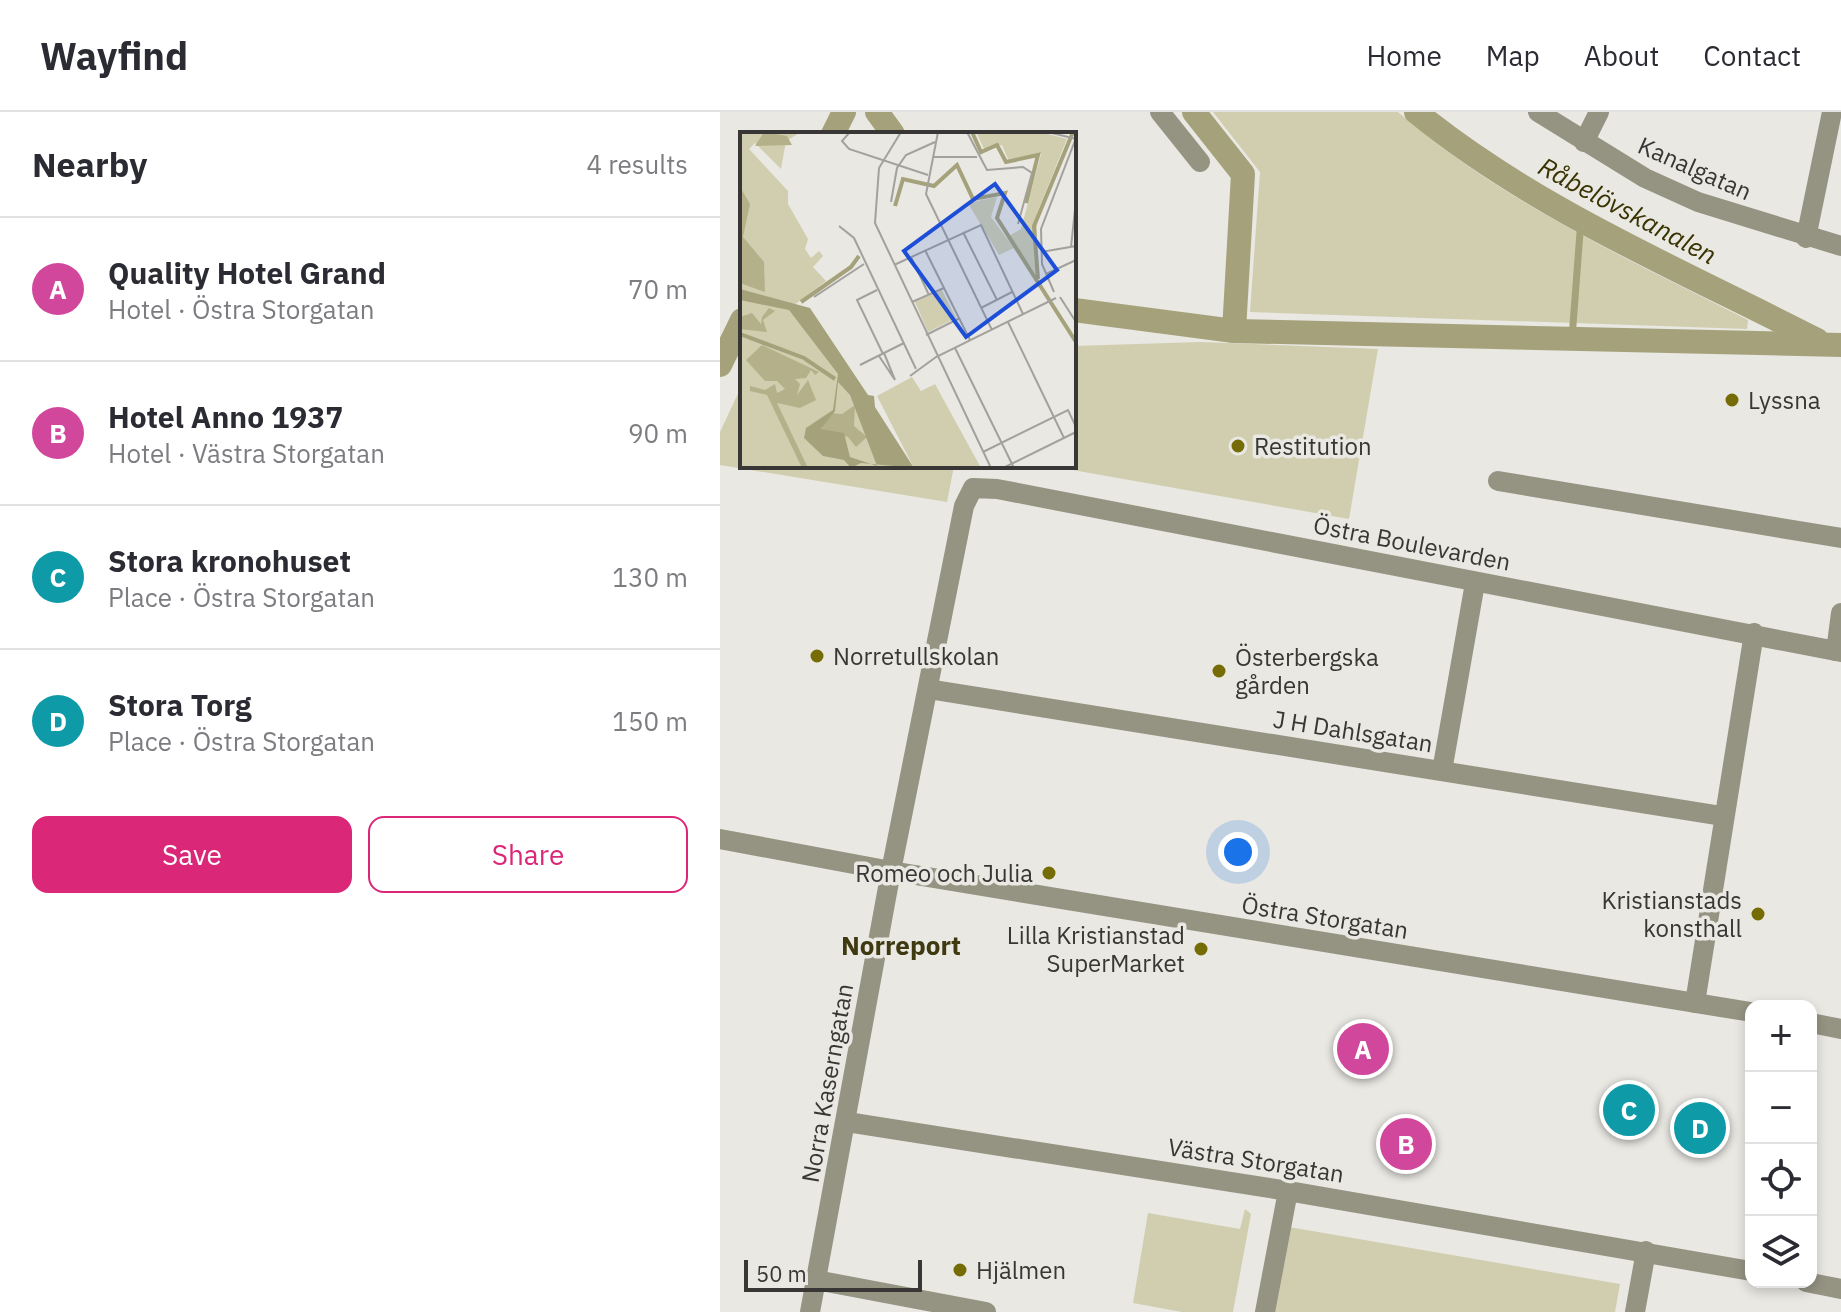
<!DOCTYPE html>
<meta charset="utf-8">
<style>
:root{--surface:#fff;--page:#f7f7f7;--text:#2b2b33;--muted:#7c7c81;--line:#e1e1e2;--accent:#db2777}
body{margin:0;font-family:"IBM Plex Sans",sans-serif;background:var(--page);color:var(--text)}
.controls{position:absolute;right:24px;bottom:24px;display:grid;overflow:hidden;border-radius:16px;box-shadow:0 4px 12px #0003}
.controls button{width:72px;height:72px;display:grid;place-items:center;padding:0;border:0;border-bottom:2px solid var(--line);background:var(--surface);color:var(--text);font:40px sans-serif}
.scale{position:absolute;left:24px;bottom:20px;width:178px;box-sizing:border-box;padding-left:8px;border:4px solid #383735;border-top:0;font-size:22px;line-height:28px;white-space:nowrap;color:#383735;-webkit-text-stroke:6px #e9e8e3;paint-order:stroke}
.you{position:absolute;left:518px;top:740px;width:28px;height:28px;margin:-20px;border:6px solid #fff;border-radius:50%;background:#1a73e8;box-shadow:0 0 0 12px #1a73e833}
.badge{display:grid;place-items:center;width:52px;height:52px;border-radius:50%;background:var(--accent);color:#fff;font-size:26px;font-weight:700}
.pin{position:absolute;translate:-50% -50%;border:4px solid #fff;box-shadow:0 2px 8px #0006}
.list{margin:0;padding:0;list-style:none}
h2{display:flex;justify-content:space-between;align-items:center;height:104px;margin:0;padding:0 32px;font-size:34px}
h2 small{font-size:26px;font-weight:400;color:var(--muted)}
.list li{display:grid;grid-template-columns:52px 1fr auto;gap:24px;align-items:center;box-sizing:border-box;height:144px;padding:0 32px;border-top:2px solid var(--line)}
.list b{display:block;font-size:30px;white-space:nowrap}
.list p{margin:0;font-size:26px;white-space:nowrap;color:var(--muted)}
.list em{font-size:26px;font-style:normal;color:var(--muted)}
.actions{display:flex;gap:16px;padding:24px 32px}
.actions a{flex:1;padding:18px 0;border:2px solid var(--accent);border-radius:16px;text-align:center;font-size:28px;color:var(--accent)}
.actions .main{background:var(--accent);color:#fff}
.icon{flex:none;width:44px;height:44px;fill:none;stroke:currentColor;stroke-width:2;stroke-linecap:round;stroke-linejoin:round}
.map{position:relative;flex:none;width:1121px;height:1200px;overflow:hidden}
header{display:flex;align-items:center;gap:48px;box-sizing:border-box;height:112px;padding:0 40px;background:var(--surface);border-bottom:2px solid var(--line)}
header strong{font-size:38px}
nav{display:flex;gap:44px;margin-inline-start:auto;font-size:28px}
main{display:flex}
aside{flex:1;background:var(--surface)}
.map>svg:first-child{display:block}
.green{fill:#d0ceaf}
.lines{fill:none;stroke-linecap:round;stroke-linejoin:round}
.stream{stroke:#a5a27b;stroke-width:7}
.canal{stroke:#a5a27b;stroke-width:24}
.minor{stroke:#959483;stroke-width:20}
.poi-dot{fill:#756c06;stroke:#e9e8e3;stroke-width:3}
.labels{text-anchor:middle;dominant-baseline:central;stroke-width:7;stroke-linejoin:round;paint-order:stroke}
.street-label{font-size:24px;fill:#383735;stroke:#e9e8e3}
.poi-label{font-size:24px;fill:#383735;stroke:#e9e8e3;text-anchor:start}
.water-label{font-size:26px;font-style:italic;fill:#383300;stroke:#e9e8e3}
.neighbourhood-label{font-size:26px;font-weight:bold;fill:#3e3910;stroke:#e9e8e3}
.inset-river{fill:none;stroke:#a5a27b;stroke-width:4}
.inset-road{fill:none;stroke:#a2a19d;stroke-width:2}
.view{fill:#1d4ed8;fill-opacity:0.15;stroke:#1d4ed8;stroke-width:4}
.inset-edge{fill:none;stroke:#383735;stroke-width:4}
</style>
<header>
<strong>Wayfind</strong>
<nav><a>Home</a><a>Map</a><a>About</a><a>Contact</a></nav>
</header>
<main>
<aside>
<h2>Nearby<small>4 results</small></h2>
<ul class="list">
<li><span class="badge" style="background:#d1479c">A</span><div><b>Quality Hotel Grand</b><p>Hotel · Östra Storgatan</p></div><em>70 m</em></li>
<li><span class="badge" style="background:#d1479c">B</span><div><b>Hotel Anno 1937</b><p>Hotel · Västra Storgatan</p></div><em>90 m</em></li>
<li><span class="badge" style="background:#0f9aa8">C</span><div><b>Stora kronohuset</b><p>Place · Östra Storgatan</p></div><em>130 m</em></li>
<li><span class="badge" style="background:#0f9aa8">D</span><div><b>Stora Torg</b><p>Place · Östra Storgatan</p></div><em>150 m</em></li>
</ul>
<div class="actions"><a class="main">Save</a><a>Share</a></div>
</aside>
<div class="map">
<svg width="1121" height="1200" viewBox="0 0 1121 1200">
<rect width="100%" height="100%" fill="#e9e8e3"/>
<g class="green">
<path d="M493 0H678C782 90 906 146 1028 208L1027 217 530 200 540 60Z"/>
<path d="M480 230 658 237 629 407 330 354H354V234Z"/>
<path d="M22 273V354H234L227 390 0 353V320Z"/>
<path d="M525 1097 531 1102 513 1200H462L413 1191 428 1101 520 1117Z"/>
<path d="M569 1115 900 1172 895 1200H553Z"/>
</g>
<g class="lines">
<path class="stream" d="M852 226 861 107"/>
<g class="canal">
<path d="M157 0 173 22"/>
<path d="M474 0 523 62 514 219"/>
<path d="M696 0C815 97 961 158 1097 228"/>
<path d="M113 22 124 0"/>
<path d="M354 198 514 219 1121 233"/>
<path d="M0 253 22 208"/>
</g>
<g class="minor">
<path d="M440 0 480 50"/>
<path d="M818 0 925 66 978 90 1121 134"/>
<path d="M864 30 879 0"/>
<path d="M1086 126 1112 0"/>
<path d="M778 369 1121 426"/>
<path d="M1116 539 1121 501"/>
<path d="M208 577 1002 704"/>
<path d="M722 659 755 471"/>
<path d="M0 727 171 759 1031 900"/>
<path d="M975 891 1034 521"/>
<path d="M1091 911 1121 917"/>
<path d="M127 1010 568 1079 1031 1159"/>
<path d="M96 1168 266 1200"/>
<path d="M1086 1170 1121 1177"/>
<path d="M90 1200 171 759 244 394 253 376 277 377 1121 540"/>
<path d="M545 1200 568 1079"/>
<path d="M915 1200 926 1139"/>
</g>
</g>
<g class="poi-dot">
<circle cx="1012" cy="288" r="8"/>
<circle cx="518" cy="334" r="8"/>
<circle cx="97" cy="544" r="8"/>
<circle cx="499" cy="559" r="8"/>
<circle cx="329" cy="761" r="8"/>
<circle cx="1038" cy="802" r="8"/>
<circle cx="481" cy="837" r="8"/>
<circle cx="240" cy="1158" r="8"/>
</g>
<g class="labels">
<g class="street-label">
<text transform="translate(975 56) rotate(24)">Kanalgatan</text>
<text transform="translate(692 431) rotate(11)">Östra Boulevarden</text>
<text transform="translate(633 619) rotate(9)">J H Dahlsgatan</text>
<text transform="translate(605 805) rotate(9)">Östra Storgatan</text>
<text transform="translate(107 971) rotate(-80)">Norra Kaserngatan</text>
<text transform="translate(536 1048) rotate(9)">Västra Storgatan</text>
</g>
<g class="poi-label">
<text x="1028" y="288">Lyssna</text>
<text x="534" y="334">Restitution</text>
<text x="113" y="544">Norretullskolan</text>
<text x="515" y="545">Österbergska<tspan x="515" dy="28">gården</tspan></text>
<text x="313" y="761" text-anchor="end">Romeo och Julia</text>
<text x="1022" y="788" text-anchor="end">Kristianstads<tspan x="1022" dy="28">konsthall</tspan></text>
<text x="465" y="823" text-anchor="end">Lilla Kristianstad<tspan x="465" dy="28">SuperMarket</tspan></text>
<text x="256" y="1158">Hjälmen</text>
</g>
<g class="water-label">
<text transform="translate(908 98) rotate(28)">Råbelövskanalen</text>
</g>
<g class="neighbourhood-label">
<text x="181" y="833">Norreport</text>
</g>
</g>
<g transform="translate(20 20)">
<rect width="336" height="336" fill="#e9e8e3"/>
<path d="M0 0H61L46 9 41 37 15 11 9 17 48 59V72L68 107 65 117 71 126 79 119 83 124 73 135 86 149 53 174 69 187 151 336H0ZM236 0H300L327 7 297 81 296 143 269 104 281 97 301 22 268 27 262 13 244 17ZM257 65 251 85 274 116 259 123 228 71ZM202 158 216 186 188 200 175 170ZM172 245 181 259 195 252 241 336H174L137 264Z" fill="#d0ceaf"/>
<path d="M24 0 47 4 52 13 15 14ZM0 55 10 72 3 105 24 130 25 160 0 151ZM29 176 35 179 23 188 27 200 0 197V185L12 181 21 192 22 185ZM22 213 79 240 75 243 71 238 66 246 55 247 60 252 57 263 68 248 76 268 60 276 37 271 68 336H62L27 263 10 259V254L25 258 35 252 37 261 45 257 37 249H25L6 228ZM115 273 114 294 127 305 116 315 108 305 81 298 90 281 102 282Z" fill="#b4b18a"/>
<path d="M0 157 70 176 128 263 134 264 135 275 174 336 121 331 111 336 104 328 83 324 64 306 66 296 93 278 98 242 49 178 0 168ZM98 250 110 263 137 334 110 325 104 301 81 297 95 279Z" fill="#a5a27b" fill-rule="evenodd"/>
<path class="inset-river" d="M232 0 241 20 257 13 266 30 298 23 286 71M155 74 163 47 194 54 217 33 233 67 265 61 257 86 336 210M298 147 294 94 333 0M61 170 111 135 119 124M0 202 64 226 95 247"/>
<path class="inset-road" d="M110 0 102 9 109 17 188 43M161 0 139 36 135 91 251 336M198 0 186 62 252 198M227 0 247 38 283 35 292 41 278 92M308 0 336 7M193 25H237M151 70 157 36 166 23 195 10M99 94 114 106 176 237M223 100 257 168M331 115 336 68M185 118 230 208M301 120 336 114M171 125 189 163M154 133 241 93 283 182M306 142 336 128M137 158 117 168 143 222M314 160 302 132 301 97 336 6M74 165 124 132M320 165 336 190M172 170 204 156M241 176 272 160M268 190 324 306M186 203 220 186M215 216 274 336M139 224 155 248 144 221M120 233 164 211M170 244 196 225 316 166M243 320 328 278 336 295M263 336 336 300"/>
<path class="view" d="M255 52 317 138 226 205 164 119Z"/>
<rect width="336" height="336" class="inset-edge"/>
</g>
</svg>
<div class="controls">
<button>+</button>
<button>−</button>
<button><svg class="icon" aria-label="locate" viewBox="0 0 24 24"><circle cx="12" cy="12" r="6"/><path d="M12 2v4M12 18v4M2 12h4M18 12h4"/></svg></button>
<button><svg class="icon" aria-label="layers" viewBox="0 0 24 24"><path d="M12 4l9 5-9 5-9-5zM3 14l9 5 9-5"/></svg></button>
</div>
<div class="scale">50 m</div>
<div class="you"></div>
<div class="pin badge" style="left:643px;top:937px;background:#d1479c">A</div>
<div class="pin badge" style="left:686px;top:1032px;background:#d1479c">B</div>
<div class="pin badge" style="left:909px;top:998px;background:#0f9aa8">C</div>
<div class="pin badge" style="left:980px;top:1016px;background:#0f9aa8">D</div>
</div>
</main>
